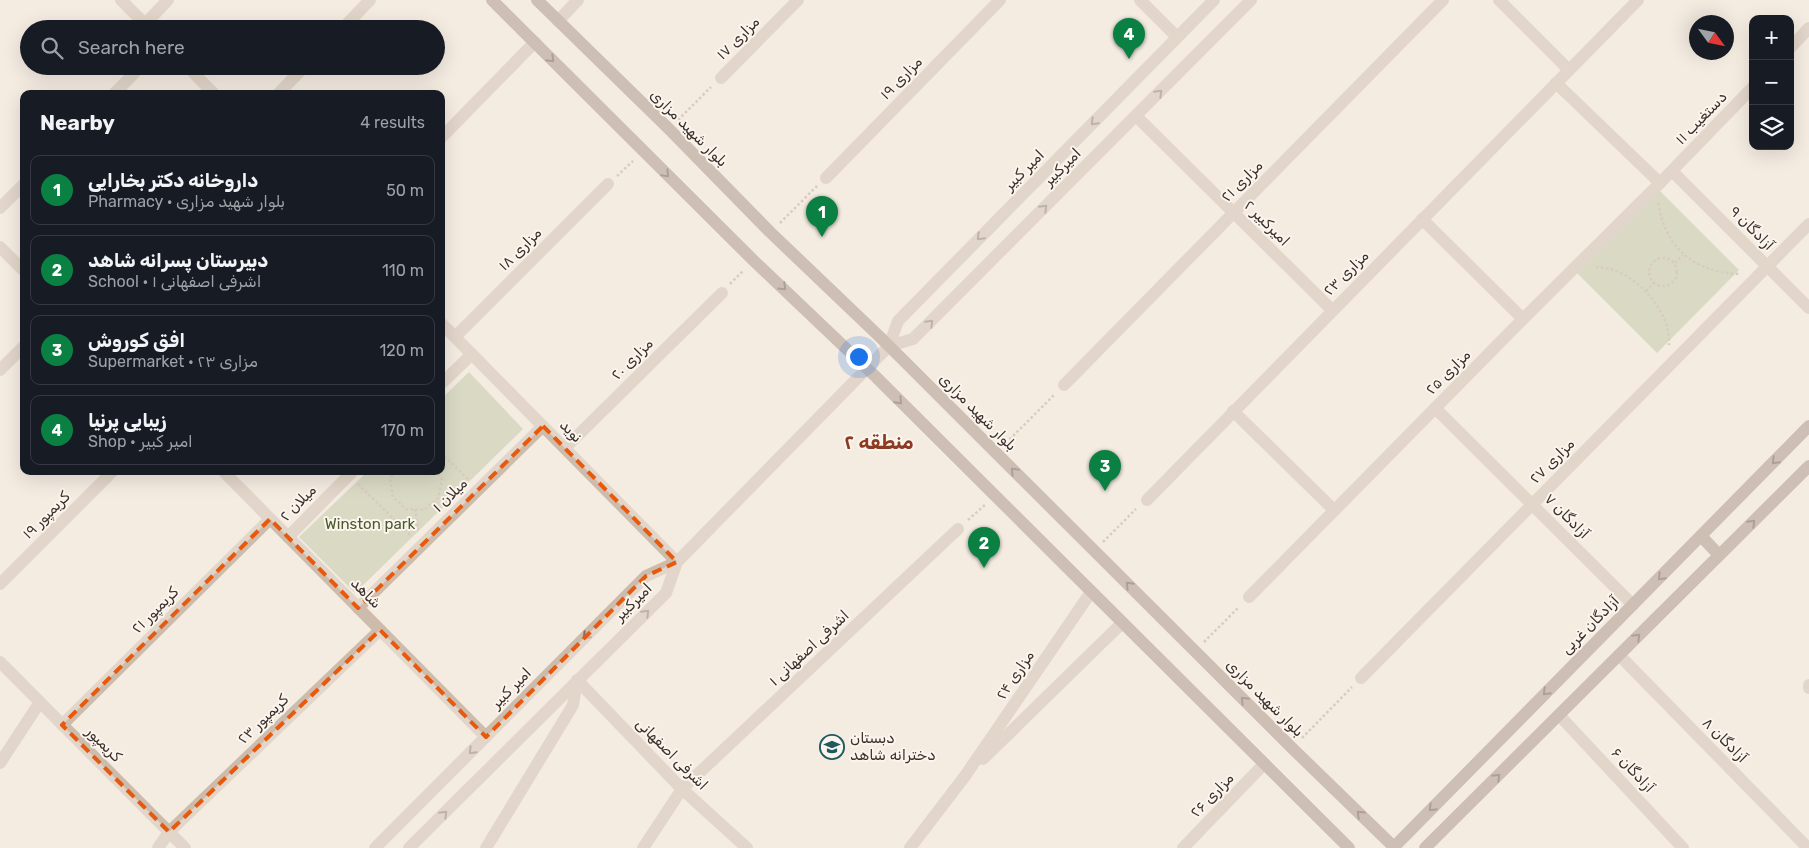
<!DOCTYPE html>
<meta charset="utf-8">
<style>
:root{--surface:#171b24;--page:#242831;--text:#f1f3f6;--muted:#9ea1a6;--line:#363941;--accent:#0b8043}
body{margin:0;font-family:Rubik,Cairo,sans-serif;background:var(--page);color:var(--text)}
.controls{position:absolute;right:15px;top:15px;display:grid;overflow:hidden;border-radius:10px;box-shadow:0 5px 20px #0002}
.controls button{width:45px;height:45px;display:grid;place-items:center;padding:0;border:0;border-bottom:1px solid var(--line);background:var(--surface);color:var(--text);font:25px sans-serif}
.compass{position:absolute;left:1689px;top:15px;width:45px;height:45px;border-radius:50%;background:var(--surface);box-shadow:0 5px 20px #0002;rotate:123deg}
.you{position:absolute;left:858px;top:356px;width:18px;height:18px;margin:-12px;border:4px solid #fff;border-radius:50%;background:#1a73e8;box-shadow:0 0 0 8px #1a73e833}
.badge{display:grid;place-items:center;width:32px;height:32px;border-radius:50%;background:var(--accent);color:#fff;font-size:16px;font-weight:700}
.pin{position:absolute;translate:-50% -41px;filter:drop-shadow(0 1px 2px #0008)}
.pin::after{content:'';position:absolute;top:26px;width:18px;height:15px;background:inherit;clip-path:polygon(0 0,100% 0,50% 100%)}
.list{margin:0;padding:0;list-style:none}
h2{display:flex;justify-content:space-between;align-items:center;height:65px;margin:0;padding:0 20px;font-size:21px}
h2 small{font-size:16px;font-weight:400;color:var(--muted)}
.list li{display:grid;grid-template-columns:32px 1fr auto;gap:15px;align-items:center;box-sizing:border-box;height:70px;margin:0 10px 10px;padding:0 10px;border:1px solid var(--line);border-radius:10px}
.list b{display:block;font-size:19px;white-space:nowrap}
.list p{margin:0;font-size:16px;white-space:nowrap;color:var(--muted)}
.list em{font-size:16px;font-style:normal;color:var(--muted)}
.icon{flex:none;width:28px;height:28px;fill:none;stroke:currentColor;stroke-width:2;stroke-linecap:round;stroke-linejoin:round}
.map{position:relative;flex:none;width:1809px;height:848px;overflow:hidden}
.search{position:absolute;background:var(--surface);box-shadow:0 5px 20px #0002;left:20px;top:20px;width:425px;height:55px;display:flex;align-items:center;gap:12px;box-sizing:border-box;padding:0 18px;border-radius:28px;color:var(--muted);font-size:19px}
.panel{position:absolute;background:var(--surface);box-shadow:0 5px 20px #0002;left:20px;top:90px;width:425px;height:385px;border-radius:10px}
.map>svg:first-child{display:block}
.green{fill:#b8c4a0}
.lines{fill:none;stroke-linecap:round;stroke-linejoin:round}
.path{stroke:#b9a596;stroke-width:2.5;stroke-dasharray:2.5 2.5;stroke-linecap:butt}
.minor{stroke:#cdbbac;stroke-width:12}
.tertiary{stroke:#cdbbac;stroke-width:12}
.secondary{stroke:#a18a7d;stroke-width:12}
.oneway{stroke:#544640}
.oneway2{stroke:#7d6f65}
.marked{fill:none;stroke:#e8590c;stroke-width:4;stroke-dasharray:10 6;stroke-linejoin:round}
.labels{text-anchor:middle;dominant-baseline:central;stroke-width:4;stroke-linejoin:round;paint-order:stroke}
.street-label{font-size:15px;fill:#3b302b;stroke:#fbf5ee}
.park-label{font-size:15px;fill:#4a5a2e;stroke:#fbf5ee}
.poi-label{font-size:15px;fill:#3b302b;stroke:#fbf5ee;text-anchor:start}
.district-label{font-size:20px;font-weight:bold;fill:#8c3b22;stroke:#fbf5ee}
</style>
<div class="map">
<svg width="1809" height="848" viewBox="0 0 1809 848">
<rect width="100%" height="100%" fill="#f4ebe1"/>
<g class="green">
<path d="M1658 189 1739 270 1657 353 1576 272Z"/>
<path d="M469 372 523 429 355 593 299 537 368 471H441V399Z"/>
</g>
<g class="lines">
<g class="path">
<path d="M678 120 711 87"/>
<path d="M617 176 633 161"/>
<path d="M1658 203C1666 248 1693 272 1739 274"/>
<path d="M780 223 817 186"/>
<circle cx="1663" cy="272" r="14"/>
<path d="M1675 263 1683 255"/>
<path d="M1596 267C1632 267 1671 309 1669 345"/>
<path d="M730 284 744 270"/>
<path d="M1646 291 1654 283"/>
<path d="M1006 443 1055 394"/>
<path d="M441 453 469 480"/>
<path d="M395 471 390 479 393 497 406 509 424 510 438 498 442 480 437 471"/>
<path d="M358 484 411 536"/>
<path d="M415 509 418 530"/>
<path d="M968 520 986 504"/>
<path d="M1103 542 1136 509"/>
<path d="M1204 642 1239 607"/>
<path d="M1302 738 1352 687"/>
</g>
<g class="minor">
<path d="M121 0 150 29"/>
<path d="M1140 0 1177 37"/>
<path d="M1499 0 1569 70"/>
<path d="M558 21 578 0"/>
<path d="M145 24 168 0"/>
<path d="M342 29 370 0"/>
<path d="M1790 48 1809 28"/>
<path d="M187 66 214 94"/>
<path d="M721 78 798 0"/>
<path d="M1556 83 1660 183"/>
<path d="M114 94 141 66"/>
<path d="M278 94 305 66"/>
<path d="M1136 116 1332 310"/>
<path d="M441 138 535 42"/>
<path d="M1672 171 1809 308"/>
<path d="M826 178 1000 0"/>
<path d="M0 208 24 184"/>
<path d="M1422 219 1523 319"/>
<path d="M0 247 24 271"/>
<path d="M441 323 677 562"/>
<path d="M455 337 608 184"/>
<path d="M0 370 24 346"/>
<path d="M441 384 472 354"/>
<path d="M1064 385 1443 0"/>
<path d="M1435 408 1633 605"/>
<path d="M1233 411 1334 510"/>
<path d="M565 448 722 293"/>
<path d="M223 471 486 737"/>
<path d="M1147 500 1638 0"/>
<path d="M288 537 353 471"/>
<path d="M0 584 113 471"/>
<path d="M1249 597 1523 319 1660 183 1753 87"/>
<path d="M358 608 543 426"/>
<path d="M1619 655 1808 848"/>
<path d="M1361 678 1809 224"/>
<path d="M577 680 682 789 747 848"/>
<path d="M1809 685V688"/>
<path d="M1559 715 1683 848"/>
<path d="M62 725 270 519"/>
<path d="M983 759 1122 623"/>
<path d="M0 763 40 702"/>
<path d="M158 848 169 832 380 630"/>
<path d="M486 848 573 705 577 680"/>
<path d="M643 848 682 789 958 529"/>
<path d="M910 848 965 776 1091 592"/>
<path d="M1183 848 1264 764"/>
</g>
<g class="tertiary">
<path d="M889 346 913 339 1251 0"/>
<path d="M0 662 185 848"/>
<path d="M375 848 646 576 677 562"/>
<path d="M409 848 666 593 677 562 889 346 898 321 1214 0"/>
</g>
<g class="secondary">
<path d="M492 0 753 260 876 377 1349 848"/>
<path d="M537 0 669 129 770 232 881 338 1292 748 1395 848"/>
<path d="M1701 536 1719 555"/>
<path d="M1393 848 1809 426"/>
<path d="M1425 848 1809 466"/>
</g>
</g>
<defs><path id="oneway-chevron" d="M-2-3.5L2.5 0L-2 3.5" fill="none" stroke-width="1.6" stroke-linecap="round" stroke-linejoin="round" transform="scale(1.25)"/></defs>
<g class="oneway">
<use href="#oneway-chevron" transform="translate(551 59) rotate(45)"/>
<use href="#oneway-chevron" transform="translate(666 174) rotate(45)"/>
<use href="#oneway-chevron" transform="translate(783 287) rotate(44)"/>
<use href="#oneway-chevron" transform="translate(899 401) rotate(45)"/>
<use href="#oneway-chevron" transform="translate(1775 461) rotate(135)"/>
<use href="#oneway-chevron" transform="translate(1014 471) rotate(-135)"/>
<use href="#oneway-chevron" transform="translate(1752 523) rotate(-45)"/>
<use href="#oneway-chevron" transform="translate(1661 577) rotate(135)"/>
<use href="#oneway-chevron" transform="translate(1129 585) rotate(-135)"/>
<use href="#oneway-chevron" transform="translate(1637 637) rotate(-45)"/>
<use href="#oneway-chevron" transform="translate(1546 692) rotate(135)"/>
<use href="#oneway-chevron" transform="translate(1244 700) rotate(-135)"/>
<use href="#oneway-chevron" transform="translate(1497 777) rotate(-45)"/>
<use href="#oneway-chevron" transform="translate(1432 808) rotate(135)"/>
<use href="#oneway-chevron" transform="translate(1360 814) rotate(-136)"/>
</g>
<g class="oneway2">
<use href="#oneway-chevron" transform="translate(1159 93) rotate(-45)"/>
<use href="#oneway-chevron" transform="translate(1094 122) rotate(135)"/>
<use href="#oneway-chevron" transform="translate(1044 208) rotate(-45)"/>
<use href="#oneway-chevron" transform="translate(980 237) rotate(135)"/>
<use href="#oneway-chevron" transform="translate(930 323) rotate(-45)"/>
<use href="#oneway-chevron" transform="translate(646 613) rotate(-45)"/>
<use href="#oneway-chevron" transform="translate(586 636) rotate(135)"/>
<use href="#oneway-chevron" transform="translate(472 751) rotate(135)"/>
<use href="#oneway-chevron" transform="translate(444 814) rotate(-45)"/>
</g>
<path d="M0 0H1809V848H0ZM543 426 677 562 646 576 486 737 380 630 169 832 62 725 270 519 358 608Z" fill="#f4ebe1" fill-opacity=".55" fill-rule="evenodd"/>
<path class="marked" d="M543 426 677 562 646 576 486 737 380 630 169 832 62 725 270 519 358 608Z"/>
<defs>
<symbol id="school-ring" viewBox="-11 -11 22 22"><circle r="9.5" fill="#fbf5ee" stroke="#1f5a5e" stroke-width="1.5"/><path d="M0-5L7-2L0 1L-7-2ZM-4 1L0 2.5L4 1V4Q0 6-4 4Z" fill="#1f5a5e"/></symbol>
</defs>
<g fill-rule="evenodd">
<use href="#school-ring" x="818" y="733" width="28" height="28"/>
</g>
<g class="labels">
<g class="street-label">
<text transform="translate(738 38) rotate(-45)">مزاری ۱۷</text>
<text transform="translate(901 78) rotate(-46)">مزاری ۱۹</text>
<text transform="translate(1701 118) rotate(-46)">دستغیب ۱۱</text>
<text transform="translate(689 128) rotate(45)">بلوار شهید مزاری</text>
<text transform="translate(1062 167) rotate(-45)">امیرکبیر</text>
<text transform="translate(1024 170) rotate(-45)">امیر کبیر</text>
<text transform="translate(1242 181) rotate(-45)">مزاری ۲۱</text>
<text transform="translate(1267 223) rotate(45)">امیرکبیر ۲</text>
<text transform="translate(1752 228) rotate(45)">آزادگان ۹</text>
<text transform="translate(520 249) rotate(-45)">مزاری ۱۸</text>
<text transform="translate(1346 273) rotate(-45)">مزاری ۲۳</text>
<text transform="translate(632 359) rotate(-45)">مزاری ۲۰</text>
<text transform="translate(1448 372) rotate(-45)">مزاری ۲۵</text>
<text transform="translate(978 412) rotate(45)">بلوار شهید مزاری</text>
<text transform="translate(571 431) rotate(45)">نوید</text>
<text transform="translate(1552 461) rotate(-45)">مزاری ۲۷</text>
<text transform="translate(450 495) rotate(-44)">میلان ۱</text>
<text transform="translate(298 503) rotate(-45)">میلان ۲</text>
<text transform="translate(46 515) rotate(-45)">کریمپور ۱۹</text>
<text transform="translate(1567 516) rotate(45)">آزادگان ۷</text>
<text transform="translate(366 593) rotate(45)">شاهد</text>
<text transform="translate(633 602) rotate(-45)">امیرکبیر</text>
<text transform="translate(155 610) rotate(-45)">کریمپور ۲۱</text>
<text transform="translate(1590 625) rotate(-45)">آزادگان غربی</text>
<text transform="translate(809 648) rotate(-43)">اشرفی اصفهانی ۱</text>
<text transform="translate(1015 675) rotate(-56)">مزاری ۲۴</text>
<text transform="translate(511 688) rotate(-45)">امیر کبیر</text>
<text transform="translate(1265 698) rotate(45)">بلوار شهید مزاری</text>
<text transform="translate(263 719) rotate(-44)">کریمپور ۲۳</text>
<text transform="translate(1725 740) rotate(45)">آزادگان ۸</text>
<text transform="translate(104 744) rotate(45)">کریمپور</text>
<text transform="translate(672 754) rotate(45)">اشرفی اصفهانی</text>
<text transform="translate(1633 770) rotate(47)">آزادگان ۶</text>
<text transform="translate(1212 795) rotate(-46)">مزاری ۲۶</text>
</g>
<g class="park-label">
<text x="370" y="524">Winston park</text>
</g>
<g class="poi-label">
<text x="850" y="738">دبستان<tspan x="850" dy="17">دخترانه شاهد</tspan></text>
</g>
<g class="district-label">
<text x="879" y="442">منطقه ۲</text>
</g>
</g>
</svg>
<div class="controls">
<button>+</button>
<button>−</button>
<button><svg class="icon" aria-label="layers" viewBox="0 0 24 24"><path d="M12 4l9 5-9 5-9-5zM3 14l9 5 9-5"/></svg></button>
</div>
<svg class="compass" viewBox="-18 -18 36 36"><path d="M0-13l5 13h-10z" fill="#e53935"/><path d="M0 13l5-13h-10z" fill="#9ea1a6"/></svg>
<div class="you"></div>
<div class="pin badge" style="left:822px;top:237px">1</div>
<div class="pin badge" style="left:984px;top:568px">2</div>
<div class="pin badge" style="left:1105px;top:491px">3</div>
<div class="pin badge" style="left:1129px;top:59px">4</div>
<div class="search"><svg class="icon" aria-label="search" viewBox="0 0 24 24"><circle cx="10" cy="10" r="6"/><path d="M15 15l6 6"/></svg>Search here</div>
<section class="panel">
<h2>Nearby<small>4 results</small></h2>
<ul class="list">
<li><span class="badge">1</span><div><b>داروخانه دکتر بخارایی</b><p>Pharmacy · بلوار شهید مزاری</p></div><em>50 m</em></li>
<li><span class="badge">2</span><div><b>دبیرستان پسرانه شاهد</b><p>School · اشرفی اصفهانی ۱</p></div><em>110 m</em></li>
<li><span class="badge">3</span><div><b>افق کوروش</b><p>Supermarket · مزاری ۲۳</p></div><em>120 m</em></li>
<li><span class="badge">4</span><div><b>زیبایی پرنیا</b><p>Shop · امیر کبیر</p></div><em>170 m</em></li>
</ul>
</section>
</div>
